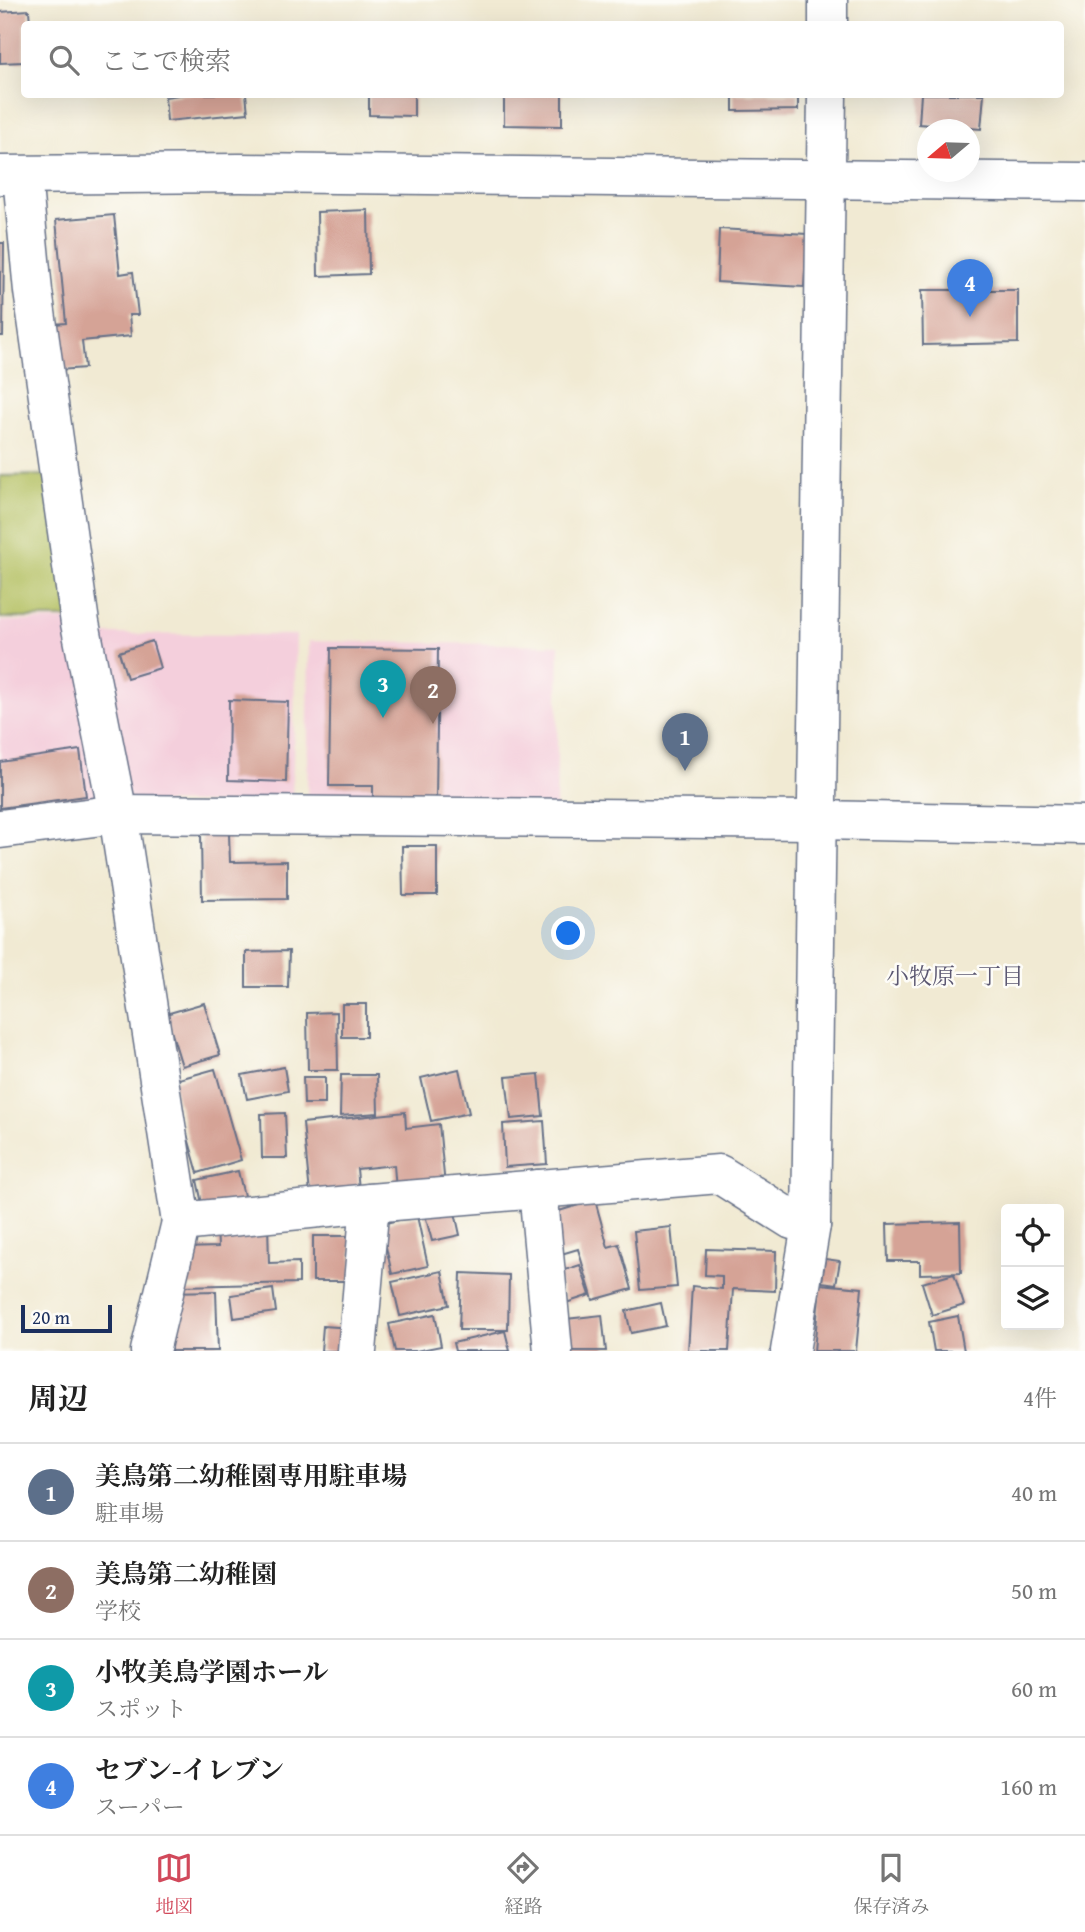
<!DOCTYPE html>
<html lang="ja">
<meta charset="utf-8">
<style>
:root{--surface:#fff;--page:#f6f6f6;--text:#222;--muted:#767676;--line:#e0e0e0;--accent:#d1495b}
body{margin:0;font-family:"Gentium Book Plus","Noto Serif JP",serif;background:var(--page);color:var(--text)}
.controls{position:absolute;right:21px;bottom:21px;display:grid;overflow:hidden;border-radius:7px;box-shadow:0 7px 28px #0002}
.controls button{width:63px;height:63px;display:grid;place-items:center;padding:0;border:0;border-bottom:2px solid var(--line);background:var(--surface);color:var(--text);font:35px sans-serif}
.compass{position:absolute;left:917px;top:119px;width:63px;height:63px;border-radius:50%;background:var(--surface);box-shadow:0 7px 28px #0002;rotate:251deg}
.scale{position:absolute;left:21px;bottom:18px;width:91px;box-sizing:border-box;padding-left:7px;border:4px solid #1b2f5e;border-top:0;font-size:19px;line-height:24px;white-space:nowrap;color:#1b2f5e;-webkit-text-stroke:5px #fdfcf7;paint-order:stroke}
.you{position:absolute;left:569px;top:934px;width:24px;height:24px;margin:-18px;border:5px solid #fff;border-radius:50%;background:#1a73e8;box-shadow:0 0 0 10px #1a73e833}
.badge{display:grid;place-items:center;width:46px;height:46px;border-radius:50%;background:var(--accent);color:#fff;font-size:23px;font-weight:700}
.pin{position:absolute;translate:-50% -58px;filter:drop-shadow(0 2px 4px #0008)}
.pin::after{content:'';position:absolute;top:37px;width:24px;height:21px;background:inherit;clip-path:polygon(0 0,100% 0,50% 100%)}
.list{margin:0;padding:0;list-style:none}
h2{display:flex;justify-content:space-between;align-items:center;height:91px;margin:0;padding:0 28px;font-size:30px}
h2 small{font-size:23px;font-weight:400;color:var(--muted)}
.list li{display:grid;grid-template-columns:46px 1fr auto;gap:21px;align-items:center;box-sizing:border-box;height:98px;padding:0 28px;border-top:2px solid var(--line)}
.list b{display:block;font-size:26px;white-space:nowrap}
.list p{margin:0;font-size:23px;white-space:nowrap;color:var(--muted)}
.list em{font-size:23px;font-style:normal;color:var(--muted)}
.icon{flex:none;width:38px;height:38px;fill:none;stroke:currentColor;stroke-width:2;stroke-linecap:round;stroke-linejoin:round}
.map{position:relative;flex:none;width:1085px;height:1351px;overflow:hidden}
.search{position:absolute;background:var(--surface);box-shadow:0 7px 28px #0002;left:21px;right:21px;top:21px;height:77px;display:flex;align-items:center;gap:18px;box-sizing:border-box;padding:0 24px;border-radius:7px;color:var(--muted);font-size:26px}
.sheet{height:483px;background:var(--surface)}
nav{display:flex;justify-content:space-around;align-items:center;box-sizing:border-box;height:98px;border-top:2px solid var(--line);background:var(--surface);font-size:19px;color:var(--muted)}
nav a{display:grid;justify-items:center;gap:4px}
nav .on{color:var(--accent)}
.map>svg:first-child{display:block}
.built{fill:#f4cfdc}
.green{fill:#b3bf61;stroke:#677760;stroke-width:2}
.building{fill:#d5a396}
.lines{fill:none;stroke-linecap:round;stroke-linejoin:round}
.minor-casing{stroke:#667087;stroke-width:41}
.minor{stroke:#fff;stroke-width:38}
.labels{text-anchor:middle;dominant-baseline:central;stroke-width:5;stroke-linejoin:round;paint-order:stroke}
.neighbourhood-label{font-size:23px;fill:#5c5872;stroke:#fdfcf7}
</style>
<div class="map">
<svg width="1085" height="1351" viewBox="0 0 1085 1351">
<rect width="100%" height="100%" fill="#fdfcf7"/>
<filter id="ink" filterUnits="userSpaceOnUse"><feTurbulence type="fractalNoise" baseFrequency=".0143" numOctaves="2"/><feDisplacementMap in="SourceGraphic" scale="14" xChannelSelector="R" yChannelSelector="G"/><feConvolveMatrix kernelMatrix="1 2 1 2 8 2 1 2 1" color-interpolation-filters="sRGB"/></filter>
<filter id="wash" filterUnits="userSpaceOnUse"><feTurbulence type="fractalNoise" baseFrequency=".00686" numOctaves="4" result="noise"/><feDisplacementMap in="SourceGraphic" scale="28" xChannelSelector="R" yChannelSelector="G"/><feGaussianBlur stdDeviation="1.57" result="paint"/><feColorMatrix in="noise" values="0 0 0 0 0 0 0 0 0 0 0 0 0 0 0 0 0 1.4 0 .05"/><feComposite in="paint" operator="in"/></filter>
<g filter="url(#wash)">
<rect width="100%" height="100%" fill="#f1ead3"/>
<g class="built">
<path d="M73 620 100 791 93 803 0 814V621Z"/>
<path d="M98 634 296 635 292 804 128 802Z"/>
<path d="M309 641 559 645 556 808 307 803Z"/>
</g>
<path class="green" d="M51 475 73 618H0V476Z"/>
<g id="blocks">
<g class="building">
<path d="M29 10 30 24H24V62L0 63V12Z"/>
<path d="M246 94 248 113 167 121 165 97 185 94Z"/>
<path d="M369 94H414V116L369 115Z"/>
<path d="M504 94H562V126L504 125Z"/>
<path d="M733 94H798V110L733 111Z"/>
<path d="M921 94H984L981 129 919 124Z"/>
<path d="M368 210 369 274 318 276 317 212Z"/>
<path d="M114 215 120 274 133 272 138 315H129L131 336 82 341 85 368 59 370 54 324 66 323 56 220Z"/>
<path d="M719 229 807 234 804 287 717 282Z"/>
<path d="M0 243H4L3 336H0Z"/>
<path d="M922 290H1018V343L923 345Z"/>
<path d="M152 641 160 668 127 678 119 652Z"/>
<path d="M331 648 438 649 436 800 373 799V786H329Z"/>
<path d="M229 700 288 702 286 782 228 780Z"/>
<path d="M80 750 86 796 0 808V762Z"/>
<path d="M201 834H229L230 862 287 861V899L202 900Z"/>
<path d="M402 846H437V895H403Z"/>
<path d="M289 951 288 987H246V952Z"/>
<path d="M204 1003 220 1055 182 1066 166 1014Z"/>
<rect x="342" y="1004" width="24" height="33"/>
<path d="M337 1012 338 1070H308L307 1013Z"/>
<path d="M284 1067 288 1091 247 1099 242 1075Z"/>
<path d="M215 1069 241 1160 198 1173 172 1081Z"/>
<path d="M459 1069 469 1113 431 1121 421 1078Z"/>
<path d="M539 1074 543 1116 511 1119 506 1077Z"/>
<path d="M341 1075H377L378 1113 340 1116Z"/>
<path d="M303 1077H325V1104H304Z"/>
<path d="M405 1112 406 1128 439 1124 445 1186 396 1190 394 1165 357 1169 359 1189 310 1194 303 1123Z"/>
<path d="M285 1113 287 1158H262L261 1114Z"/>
<path d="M544 1121 547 1164 505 1167 503 1124Z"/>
<path d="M238 1171 246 1204 204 1213 197 1180Z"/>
<path d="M595 1200 608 1247 619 1244 632 1289 593 1300 578 1249 558 1255 546 1215Z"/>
<path d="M454 1208 460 1235 432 1241 425 1215Z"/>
<path d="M417 1216 428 1266 392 1274 381 1224Z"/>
<path d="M960 1222 961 1273 920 1274V1261H888L887 1224Z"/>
<path d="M268 1224 269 1263 299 1262V1283L183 1286 182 1248 218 1247 217 1225Z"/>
<path d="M671 1227 677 1287 640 1290 634 1231Z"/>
<rect x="313" y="1236" width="39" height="45"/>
<path d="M706 1249 776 1251 775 1291 733 1289 729 1351H688L692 1286 722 1289V1276L705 1275Z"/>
<path d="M825 1259 840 1261 836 1284 822 1282Z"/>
<path d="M580 1265 590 1295 566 1303 556 1273Z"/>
<path d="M442 1271 449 1305 400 1316 392 1282Z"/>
<path d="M461 1273 509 1275 508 1330H459Z"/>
<path d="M954 1274 964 1305 932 1315 922 1283Z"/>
<path d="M820 1284 862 1288 856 1351H814Z"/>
<path d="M273 1289 276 1312 234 1318 231 1295Z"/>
<path d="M216 1291 218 1351H171L170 1292Z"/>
<path d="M661 1303 666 1326 631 1333 626 1311Z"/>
<path d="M435 1314 441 1346 416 1351H395L389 1324Z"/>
<path d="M602 1315 606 1351H561L557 1320Z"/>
<path d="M958 1316 964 1351H934L929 1322Z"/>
<path d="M323 1326 352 1328 350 1351H321Z"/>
<path d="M505 1331 510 1351H455L453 1343Z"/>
</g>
</g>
</g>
<g filter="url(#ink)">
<use href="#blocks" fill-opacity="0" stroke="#667087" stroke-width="2"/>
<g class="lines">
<defs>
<g id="minor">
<path d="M828 24V0"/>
<path d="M0 175 240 173 1085 182"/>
<path d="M22 176 33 291 80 623 118 814 181 1222 150 1351"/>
<path d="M0 829 118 814 816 820 1085 825"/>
<path d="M538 1189 553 1351"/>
<path d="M181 1222 370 1203 719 1174 792 1220 811 1225"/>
<path d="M357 1351 370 1203"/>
<path d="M790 1351 811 1225 827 94"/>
</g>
</defs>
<use href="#minor" class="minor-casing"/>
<use href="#minor" class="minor"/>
</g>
</g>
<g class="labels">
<g class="neighbourhood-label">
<text x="955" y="975">小牧原一丁目</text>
</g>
</g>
</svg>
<div class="controls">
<button><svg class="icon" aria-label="locate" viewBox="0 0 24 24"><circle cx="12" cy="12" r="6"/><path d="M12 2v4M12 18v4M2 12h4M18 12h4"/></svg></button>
<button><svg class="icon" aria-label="layers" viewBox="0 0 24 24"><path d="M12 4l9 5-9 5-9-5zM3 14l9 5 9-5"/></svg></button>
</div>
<svg class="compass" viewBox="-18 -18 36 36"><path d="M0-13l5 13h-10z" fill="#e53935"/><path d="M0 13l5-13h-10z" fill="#767676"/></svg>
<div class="scale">20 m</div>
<div class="you"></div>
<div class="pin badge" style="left:685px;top:771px;background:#5c6f8a">1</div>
<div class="pin badge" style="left:433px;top:724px;background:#8d6e63">2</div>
<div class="pin badge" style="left:383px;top:718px;background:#0f9aa8">3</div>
<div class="pin badge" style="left:970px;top:317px;background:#3f7fe0">4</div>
<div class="search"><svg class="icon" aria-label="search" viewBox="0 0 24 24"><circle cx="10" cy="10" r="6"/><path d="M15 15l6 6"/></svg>ここで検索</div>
</div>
<section class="sheet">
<h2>周辺<small>4件</small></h2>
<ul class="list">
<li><span class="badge" style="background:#5c6f8a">1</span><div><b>美鳥第二幼稚園専用駐車場</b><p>駐車場</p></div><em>40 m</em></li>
<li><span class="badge" style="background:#8d6e63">2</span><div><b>美鳥第二幼稚園</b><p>学校</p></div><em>50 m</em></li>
<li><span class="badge" style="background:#0f9aa8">3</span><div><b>小牧美鳥学園ホール</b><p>スポット</p></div><em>60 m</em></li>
<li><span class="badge" style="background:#3f7fe0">4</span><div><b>セブン-イレブン</b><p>スーパー</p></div><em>160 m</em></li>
</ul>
</section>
<nav>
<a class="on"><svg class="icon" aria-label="map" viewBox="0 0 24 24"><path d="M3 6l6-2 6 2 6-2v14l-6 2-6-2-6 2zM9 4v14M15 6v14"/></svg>地図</a>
<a><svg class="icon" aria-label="directions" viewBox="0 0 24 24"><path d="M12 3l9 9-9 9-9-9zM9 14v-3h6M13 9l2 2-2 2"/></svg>経路</a>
<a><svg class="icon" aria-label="saved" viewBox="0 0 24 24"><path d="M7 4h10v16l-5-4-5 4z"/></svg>保存済み</a>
</nav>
